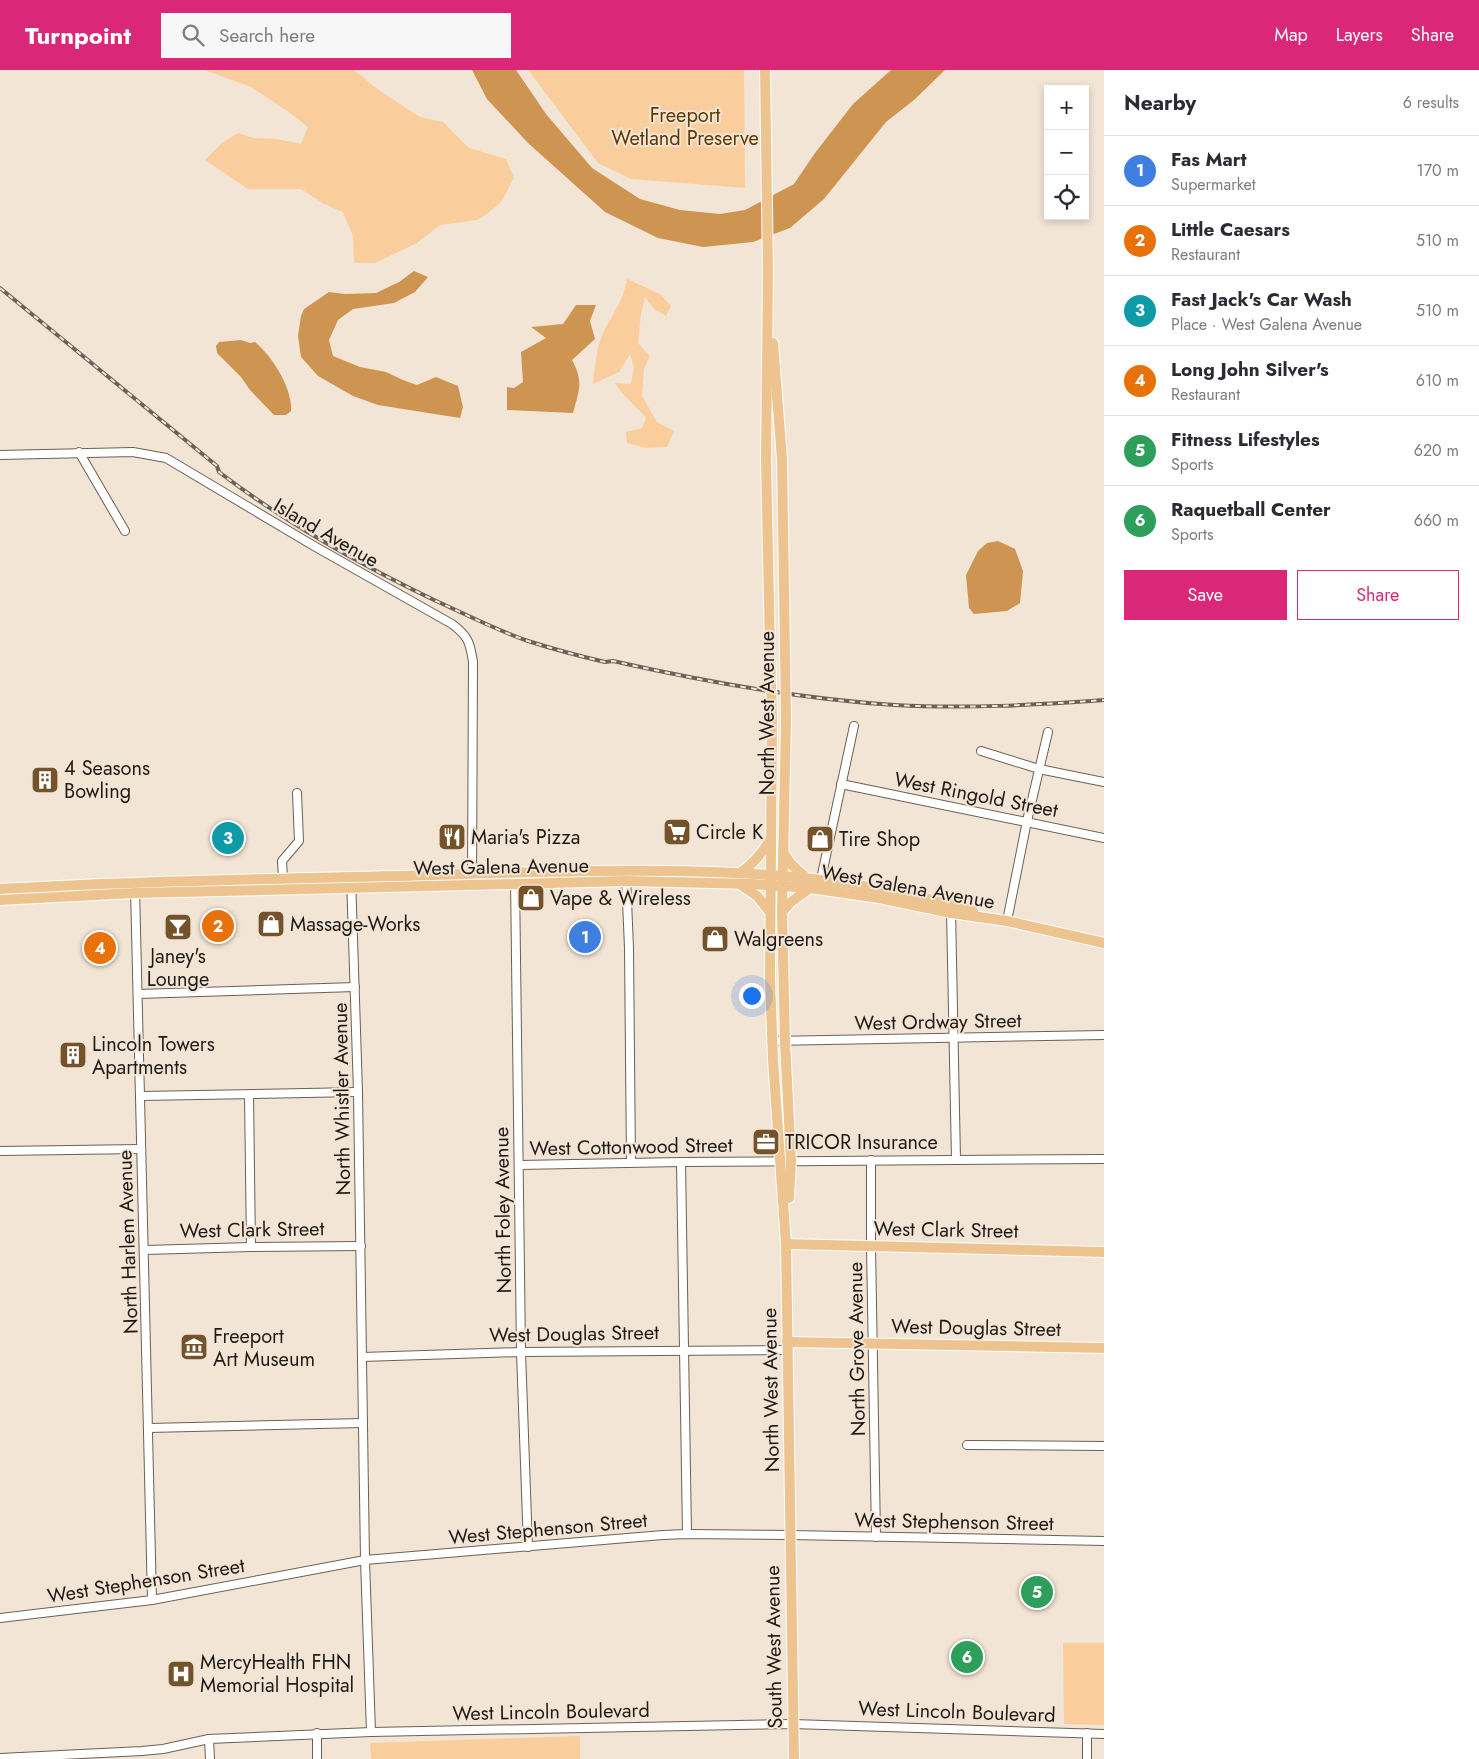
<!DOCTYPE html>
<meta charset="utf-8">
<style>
:root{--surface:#fff;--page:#f7f7f7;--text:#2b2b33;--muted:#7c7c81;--line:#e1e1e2;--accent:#db2777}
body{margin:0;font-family:Jost,sans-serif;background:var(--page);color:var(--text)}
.controls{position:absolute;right:15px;top:15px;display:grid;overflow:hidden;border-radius:0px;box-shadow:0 2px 8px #0003}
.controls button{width:45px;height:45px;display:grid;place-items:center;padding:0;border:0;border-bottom:1px solid var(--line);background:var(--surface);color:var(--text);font:25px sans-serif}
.you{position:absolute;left:751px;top:925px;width:18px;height:18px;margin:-12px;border:4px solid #fff;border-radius:50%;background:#1a73e8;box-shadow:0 0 0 8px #1a73e833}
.badge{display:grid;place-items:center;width:32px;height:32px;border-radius:50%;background:var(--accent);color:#fff;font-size:16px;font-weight:700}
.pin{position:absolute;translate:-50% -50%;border:2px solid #fff;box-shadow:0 1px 5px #0006}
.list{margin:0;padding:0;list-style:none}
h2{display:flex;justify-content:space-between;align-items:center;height:65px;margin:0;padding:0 20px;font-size:21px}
h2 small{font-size:16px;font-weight:400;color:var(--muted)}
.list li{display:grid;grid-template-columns:32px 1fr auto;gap:15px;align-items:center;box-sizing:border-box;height:70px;padding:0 20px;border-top:1px solid var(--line)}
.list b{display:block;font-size:19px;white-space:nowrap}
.list p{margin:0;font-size:16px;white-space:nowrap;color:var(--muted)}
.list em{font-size:16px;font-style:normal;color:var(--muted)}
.actions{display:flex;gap:10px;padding:15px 20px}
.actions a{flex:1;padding:11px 0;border:1px solid var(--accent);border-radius:0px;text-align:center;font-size:18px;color:var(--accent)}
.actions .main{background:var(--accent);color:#fff}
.icon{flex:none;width:28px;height:28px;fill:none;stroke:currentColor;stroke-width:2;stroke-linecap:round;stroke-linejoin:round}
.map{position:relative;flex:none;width:1104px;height:1689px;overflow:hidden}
header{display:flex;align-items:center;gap:30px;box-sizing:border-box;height:70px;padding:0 25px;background:var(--accent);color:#fff}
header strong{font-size:24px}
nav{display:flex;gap:28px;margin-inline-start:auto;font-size:18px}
.search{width:350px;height:45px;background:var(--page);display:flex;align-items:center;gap:12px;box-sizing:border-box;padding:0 18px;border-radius:0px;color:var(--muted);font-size:19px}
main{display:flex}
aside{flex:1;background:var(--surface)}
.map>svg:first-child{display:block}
.green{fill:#f9ce9c}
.water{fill:#cd9551}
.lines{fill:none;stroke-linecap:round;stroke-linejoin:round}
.minor-casing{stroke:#6c6054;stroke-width:10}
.major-casing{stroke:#fff;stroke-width:12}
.minor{stroke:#fff;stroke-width:8}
.major{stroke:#edc48f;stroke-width:10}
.rail-casing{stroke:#6a6259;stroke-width:4}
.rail{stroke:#f3e5d6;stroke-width:2;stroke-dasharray:5.5;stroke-linecap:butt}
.major-bridge-casing{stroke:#fff;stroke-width:12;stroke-linecap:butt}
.major-bridge{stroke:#edc48f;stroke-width:10}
.labels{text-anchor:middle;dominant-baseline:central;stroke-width:4;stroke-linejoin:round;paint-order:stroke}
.park-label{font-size:20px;fill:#5d3800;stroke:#f3e5d6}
.street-label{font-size:20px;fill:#1f1a15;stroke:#f3e5d6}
.poi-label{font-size:20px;fill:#1f1a15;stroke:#f3e5d6;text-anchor:start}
</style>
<header>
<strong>Turnpoint</strong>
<div class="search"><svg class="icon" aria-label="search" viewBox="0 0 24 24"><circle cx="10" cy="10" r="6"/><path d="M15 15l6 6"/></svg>Search here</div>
<nav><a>Map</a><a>Layers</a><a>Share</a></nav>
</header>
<main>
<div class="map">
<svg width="1104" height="1689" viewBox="0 0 1104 1689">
<rect width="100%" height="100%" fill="#f3e5d6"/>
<g class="green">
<path d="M204 0H354L380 21 420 47 443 52 469 78 506 89 514 108 501 132 487 144 477 150 440 155 417 173 375 193H354L353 166 343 142 324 134 301 119H248L205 90 221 74 238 63 254 68 277 69 301 74 308 57 289 42 251 17Z"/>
<path d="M528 0H744L745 118 631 109 598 93Z"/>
<path d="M627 209 660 224 671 236 666 246 654 239 645 227 641 244 638 273 650 286 644 298 642 326 657 352 674 361 667 377 646 378 627 373 626 362 642 358 646 348C636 335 622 326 615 313L631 314 634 297 630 284 619 302 593 314C595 298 596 278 603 263 612 245 624 230 627 209Z"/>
<path d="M1063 1573H1104V1655L1064 1654Z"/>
<path d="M580 1666V1689H371L370 1673Z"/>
</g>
<g class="water">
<path d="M472 0H516L546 44 592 98 640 129 680 140 720 144 745 140 794 114 815 83 853 34 891 0H945L914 30 886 52 824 129 790 158 753 172 703 177 658 168 605 142 528 73 487 29Z"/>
<path d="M414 201 428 207 415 222 394 233 353 239 338 250 329 270 333 286 360 297 386 302 403 310 417 315 436 307 458 316 463 337 460 348 378 335 353 326 318 306 301 287 298 266 301 246 304 239 329 222 345 224 376 223 399 212Z"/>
<path d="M576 235H596L590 251 595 269 572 290C584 312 579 320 573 343L507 340V317L514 318 523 312 521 282 546 268 531 257 563 254Z"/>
<path d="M241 270 250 273 255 272C272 286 293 319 291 341L286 345H274L250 320 241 307 217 283 216 276 219 272Z"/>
<path d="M998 471 1015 479 1023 501 1020 533 1007 541 974 544 969 538 966 505 978 481 987 473Z"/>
</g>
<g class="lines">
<defs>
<g id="minor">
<path d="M79 382 125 461"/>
<path d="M0 385 133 382 166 388 314 476 452 554C468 566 470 572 473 592L472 815"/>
<path d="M981 681 1039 699 1104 712"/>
<path d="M841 714 1104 768"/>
<path d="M351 807 358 1022 365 1490 371 1662"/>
<path d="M626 807 629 878 631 1093"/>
<path d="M283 809 282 791 299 771 297 723"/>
<path d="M515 809 521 1282 528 1477"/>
<path d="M821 809 854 656"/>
<path d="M135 818 152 1530"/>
<path d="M951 840 956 1090"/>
<path d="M1007 851 1027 751 1048 662"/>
<path d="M138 924 355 917"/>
<path d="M772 971 1104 965"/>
<path d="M249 1025 251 1177"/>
<path d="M141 1026 358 1022"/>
<path d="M0 1081 141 1079"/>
<path d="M871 1090V1176L876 1467"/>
<path d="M681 1092 687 1464"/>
<path d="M519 1095 681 1092 1104 1089"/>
<path d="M145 1180 251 1177 361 1176"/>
<path d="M362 1287 521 1282 787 1280"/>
<path d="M149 1358 363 1353"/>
<path d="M967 1375 1104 1376"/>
<path d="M0 1548 152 1530 365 1490 663 1465 687 1464 790 1465 1104 1471"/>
<path d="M317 1663V1689"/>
<path d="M209 1669 210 1689"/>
<path d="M0 1688 142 1681 163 1679 209 1669 371 1662 793 1654 1104 1664"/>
<path d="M1087 1689V1663"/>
</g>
<g id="major">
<path d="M765 0 768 202 766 389 770 580"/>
<path d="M773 273 782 389 785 582"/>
<path d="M772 648 770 910 773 990 786 1174 794 1689"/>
<path d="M786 650 782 842 785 971 791 1091 789 1128"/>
<path d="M783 782 790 793 805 807"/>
<path d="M740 803C754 793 763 783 771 768"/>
<path d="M741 815 757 826 770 842"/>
<path d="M0 819C44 817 88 814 132 813 232 809 332 808 432 805 484 803 536 802 589 801 718 799 848 803 973 841"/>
<path d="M0 830 135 823 515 814 626 811 752 814 810 818 879 828 951 843 1007 851 1104 873"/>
<path d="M782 842 791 832 810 818"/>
<path d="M786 1174 1104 1182"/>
<path d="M787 1272 1104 1278"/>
</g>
</defs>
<use href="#minor" class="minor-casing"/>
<use href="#major" class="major-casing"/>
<use href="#minor" class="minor"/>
<use href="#major" class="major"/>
<defs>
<path id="rail" d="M0 218 217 396 219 402C286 453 359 494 434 530 465 544 496 560 528 571 553 579 579 586 605 592L613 591C706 612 800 629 895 635 965 639 1034 635 1104 630"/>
</defs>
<use href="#rail" class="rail-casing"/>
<use href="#rail" class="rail"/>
<defs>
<g id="major-bridge">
<path d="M770 580 772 648"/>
<path d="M785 582 786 650"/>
</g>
</defs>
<use href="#major-bridge" class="major-bridge-casing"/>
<use href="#major-bridge" class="major-bridge"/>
</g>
<defs>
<symbol id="building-square" viewBox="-11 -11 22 22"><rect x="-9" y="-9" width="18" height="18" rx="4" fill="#74532a" stroke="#f3e5d6"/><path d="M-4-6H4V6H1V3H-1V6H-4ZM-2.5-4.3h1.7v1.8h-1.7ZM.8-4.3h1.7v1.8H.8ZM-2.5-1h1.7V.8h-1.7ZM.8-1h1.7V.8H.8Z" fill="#fff"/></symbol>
<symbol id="supermarket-square" viewBox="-11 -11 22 22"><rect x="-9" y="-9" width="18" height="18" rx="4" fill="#74532a" stroke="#f3e5d6"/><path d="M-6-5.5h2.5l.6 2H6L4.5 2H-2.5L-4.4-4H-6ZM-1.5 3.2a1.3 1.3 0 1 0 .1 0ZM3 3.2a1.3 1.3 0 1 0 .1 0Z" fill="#fff"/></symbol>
<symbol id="restaurant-square" viewBox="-11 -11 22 22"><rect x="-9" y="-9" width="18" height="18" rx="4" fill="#74532a" stroke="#f3e5d6"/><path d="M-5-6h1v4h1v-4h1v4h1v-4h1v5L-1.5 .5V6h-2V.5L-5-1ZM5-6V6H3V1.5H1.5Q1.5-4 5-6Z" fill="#fff"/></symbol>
<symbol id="shop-square" viewBox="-11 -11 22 22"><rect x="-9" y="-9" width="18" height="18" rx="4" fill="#74532a" stroke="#f3e5d6"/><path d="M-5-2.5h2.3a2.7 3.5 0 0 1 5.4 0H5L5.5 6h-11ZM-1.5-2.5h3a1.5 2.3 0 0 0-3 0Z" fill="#fff"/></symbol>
<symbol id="bar-square" viewBox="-11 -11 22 22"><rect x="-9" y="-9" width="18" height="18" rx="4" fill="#74532a" stroke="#f3e5d6"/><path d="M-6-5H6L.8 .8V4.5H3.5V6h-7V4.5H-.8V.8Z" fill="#fff"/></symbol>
<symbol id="office-square" viewBox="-11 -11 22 22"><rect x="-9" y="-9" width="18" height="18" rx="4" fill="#74532a" stroke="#f3e5d6"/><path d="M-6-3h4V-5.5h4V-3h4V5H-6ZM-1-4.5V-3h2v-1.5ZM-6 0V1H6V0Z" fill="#fff"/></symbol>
<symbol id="museum-square" viewBox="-11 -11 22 22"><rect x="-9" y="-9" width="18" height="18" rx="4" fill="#74532a" stroke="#f3e5d6"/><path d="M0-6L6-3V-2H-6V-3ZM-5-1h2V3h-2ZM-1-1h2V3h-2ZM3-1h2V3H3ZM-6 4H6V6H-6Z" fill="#fff"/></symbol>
<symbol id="hospital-square" viewBox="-11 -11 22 22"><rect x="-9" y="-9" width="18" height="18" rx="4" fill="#74532a" stroke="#f3e5d6"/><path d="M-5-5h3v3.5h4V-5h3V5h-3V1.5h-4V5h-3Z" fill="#fff"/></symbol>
</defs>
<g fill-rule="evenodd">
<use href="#building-square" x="29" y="694" width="32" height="32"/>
<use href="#supermarket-square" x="661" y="746" width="32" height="32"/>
<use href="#restaurant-square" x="436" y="751" width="32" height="32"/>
<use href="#shop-square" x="804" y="753" width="32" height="32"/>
<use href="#shop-square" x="515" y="812" width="32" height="32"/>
<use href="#shop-square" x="255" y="838" width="32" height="32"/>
<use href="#bar-square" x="162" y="841" width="32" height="32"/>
<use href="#shop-square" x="699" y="853" width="32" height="32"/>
<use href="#building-square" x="57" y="969" width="32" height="32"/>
<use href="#office-square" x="750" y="1056" width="32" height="32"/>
<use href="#museum-square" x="178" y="1261" width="32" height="32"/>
<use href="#hospital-square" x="165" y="1588" width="32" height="32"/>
</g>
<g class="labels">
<g class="park-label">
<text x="685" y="45">Freeport<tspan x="685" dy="23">Wetland Preserve</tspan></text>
</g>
<g class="street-label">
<text transform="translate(326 463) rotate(30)">Island Avenue</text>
<text transform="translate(767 643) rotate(-90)">North West Avenue</text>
<text transform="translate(976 725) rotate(11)">West Ringold Street</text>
<text transform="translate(501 797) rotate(-1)">West Galena Avenue</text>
<text transform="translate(908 817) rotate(10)">West Galena Avenue</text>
<text transform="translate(938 952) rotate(-1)">West Ordway Street</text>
<text transform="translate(342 1029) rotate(-91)">North Whistler Avenue</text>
<text transform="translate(631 1077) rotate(-1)">West Cottonwood Street</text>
<text transform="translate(503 1140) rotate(-91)">North Foley Avenue</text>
<text transform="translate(252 1160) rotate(-1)">West Clark Street</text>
<text transform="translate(946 1160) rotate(1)">West Clark Street</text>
<text transform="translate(128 1172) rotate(-92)">North Harlem Avenue</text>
<text transform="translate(976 1258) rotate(1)">West Douglas Street</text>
<text transform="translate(574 1264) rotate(-1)">West Douglas Street</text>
<text transform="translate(857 1279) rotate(-91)">North Grove Avenue</text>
<text transform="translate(771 1320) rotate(-91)">North West Avenue</text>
<text transform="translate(954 1452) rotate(1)">West Stephenson Street</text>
<text transform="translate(548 1459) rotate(-5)">West Stephenson Street</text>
<text transform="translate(146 1511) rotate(-9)">West Stephenson Street</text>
<text transform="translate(774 1577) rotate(-91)">South West Avenue</text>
<text transform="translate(551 1642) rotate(-1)">West Lincoln Boulevard</text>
<text transform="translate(957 1642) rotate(2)">West Lincoln Boulevard</text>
</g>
<g class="poi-label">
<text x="64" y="698">4 Seasons<tspan x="64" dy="23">Bowling</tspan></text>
<text x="696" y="762">Circle K</text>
<text x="471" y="767">Maria's Pizza</text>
<text x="839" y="769">Tire Shop</text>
<text x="550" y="828">Vape &amp; Wireless</text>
<text x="290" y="854">Massage-Works</text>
<text x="734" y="869">Walgreens</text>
<text x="178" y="886" text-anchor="middle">Janey's<tspan x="178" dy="23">Lounge</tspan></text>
<text x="92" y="974">Lincoln Towers<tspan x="92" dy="23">Apartments</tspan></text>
<text x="785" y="1072">TRICOR Insurance</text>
<text x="213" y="1266">Freeport<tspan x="213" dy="23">Art Museum</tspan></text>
<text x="200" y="1592">MercyHealth FHN<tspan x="200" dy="23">Memorial Hospital</tspan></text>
</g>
</g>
</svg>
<div class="controls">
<button>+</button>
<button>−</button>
<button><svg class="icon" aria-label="locate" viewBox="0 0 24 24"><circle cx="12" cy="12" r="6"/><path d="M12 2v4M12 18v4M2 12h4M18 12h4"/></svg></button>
</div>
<div class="you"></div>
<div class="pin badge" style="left:585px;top:867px;background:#3f7fe0">1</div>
<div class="pin badge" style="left:218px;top:856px;background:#e8710a">2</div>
<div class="pin badge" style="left:228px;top:768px;background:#0f9aa8">3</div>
<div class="pin badge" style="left:100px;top:878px;background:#e8710a">4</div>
<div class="pin badge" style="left:1037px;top:1522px;background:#2e9e5b">5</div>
<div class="pin badge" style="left:967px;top:1587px;background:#2e9e5b">6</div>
</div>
<aside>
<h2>Nearby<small>6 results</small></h2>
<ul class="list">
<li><span class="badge" style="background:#3f7fe0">1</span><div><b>Fas Mart</b><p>Supermarket</p></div><em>170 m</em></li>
<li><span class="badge" style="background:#e8710a">2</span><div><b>Little Caesars</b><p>Restaurant</p></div><em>510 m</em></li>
<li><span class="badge" style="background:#0f9aa8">3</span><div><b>Fast Jack's Car Wash</b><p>Place · West Galena Avenue</p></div><em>510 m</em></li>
<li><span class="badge" style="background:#e8710a">4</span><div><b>Long John Silver's</b><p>Restaurant</p></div><em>610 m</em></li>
<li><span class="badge" style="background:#2e9e5b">5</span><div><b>Fitness Lifestyles</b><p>Sports</p></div><em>620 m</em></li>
<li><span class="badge" style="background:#2e9e5b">6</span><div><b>Raquetball Center</b><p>Sports</p></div><em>660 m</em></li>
</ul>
<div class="actions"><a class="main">Save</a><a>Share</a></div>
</aside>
</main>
